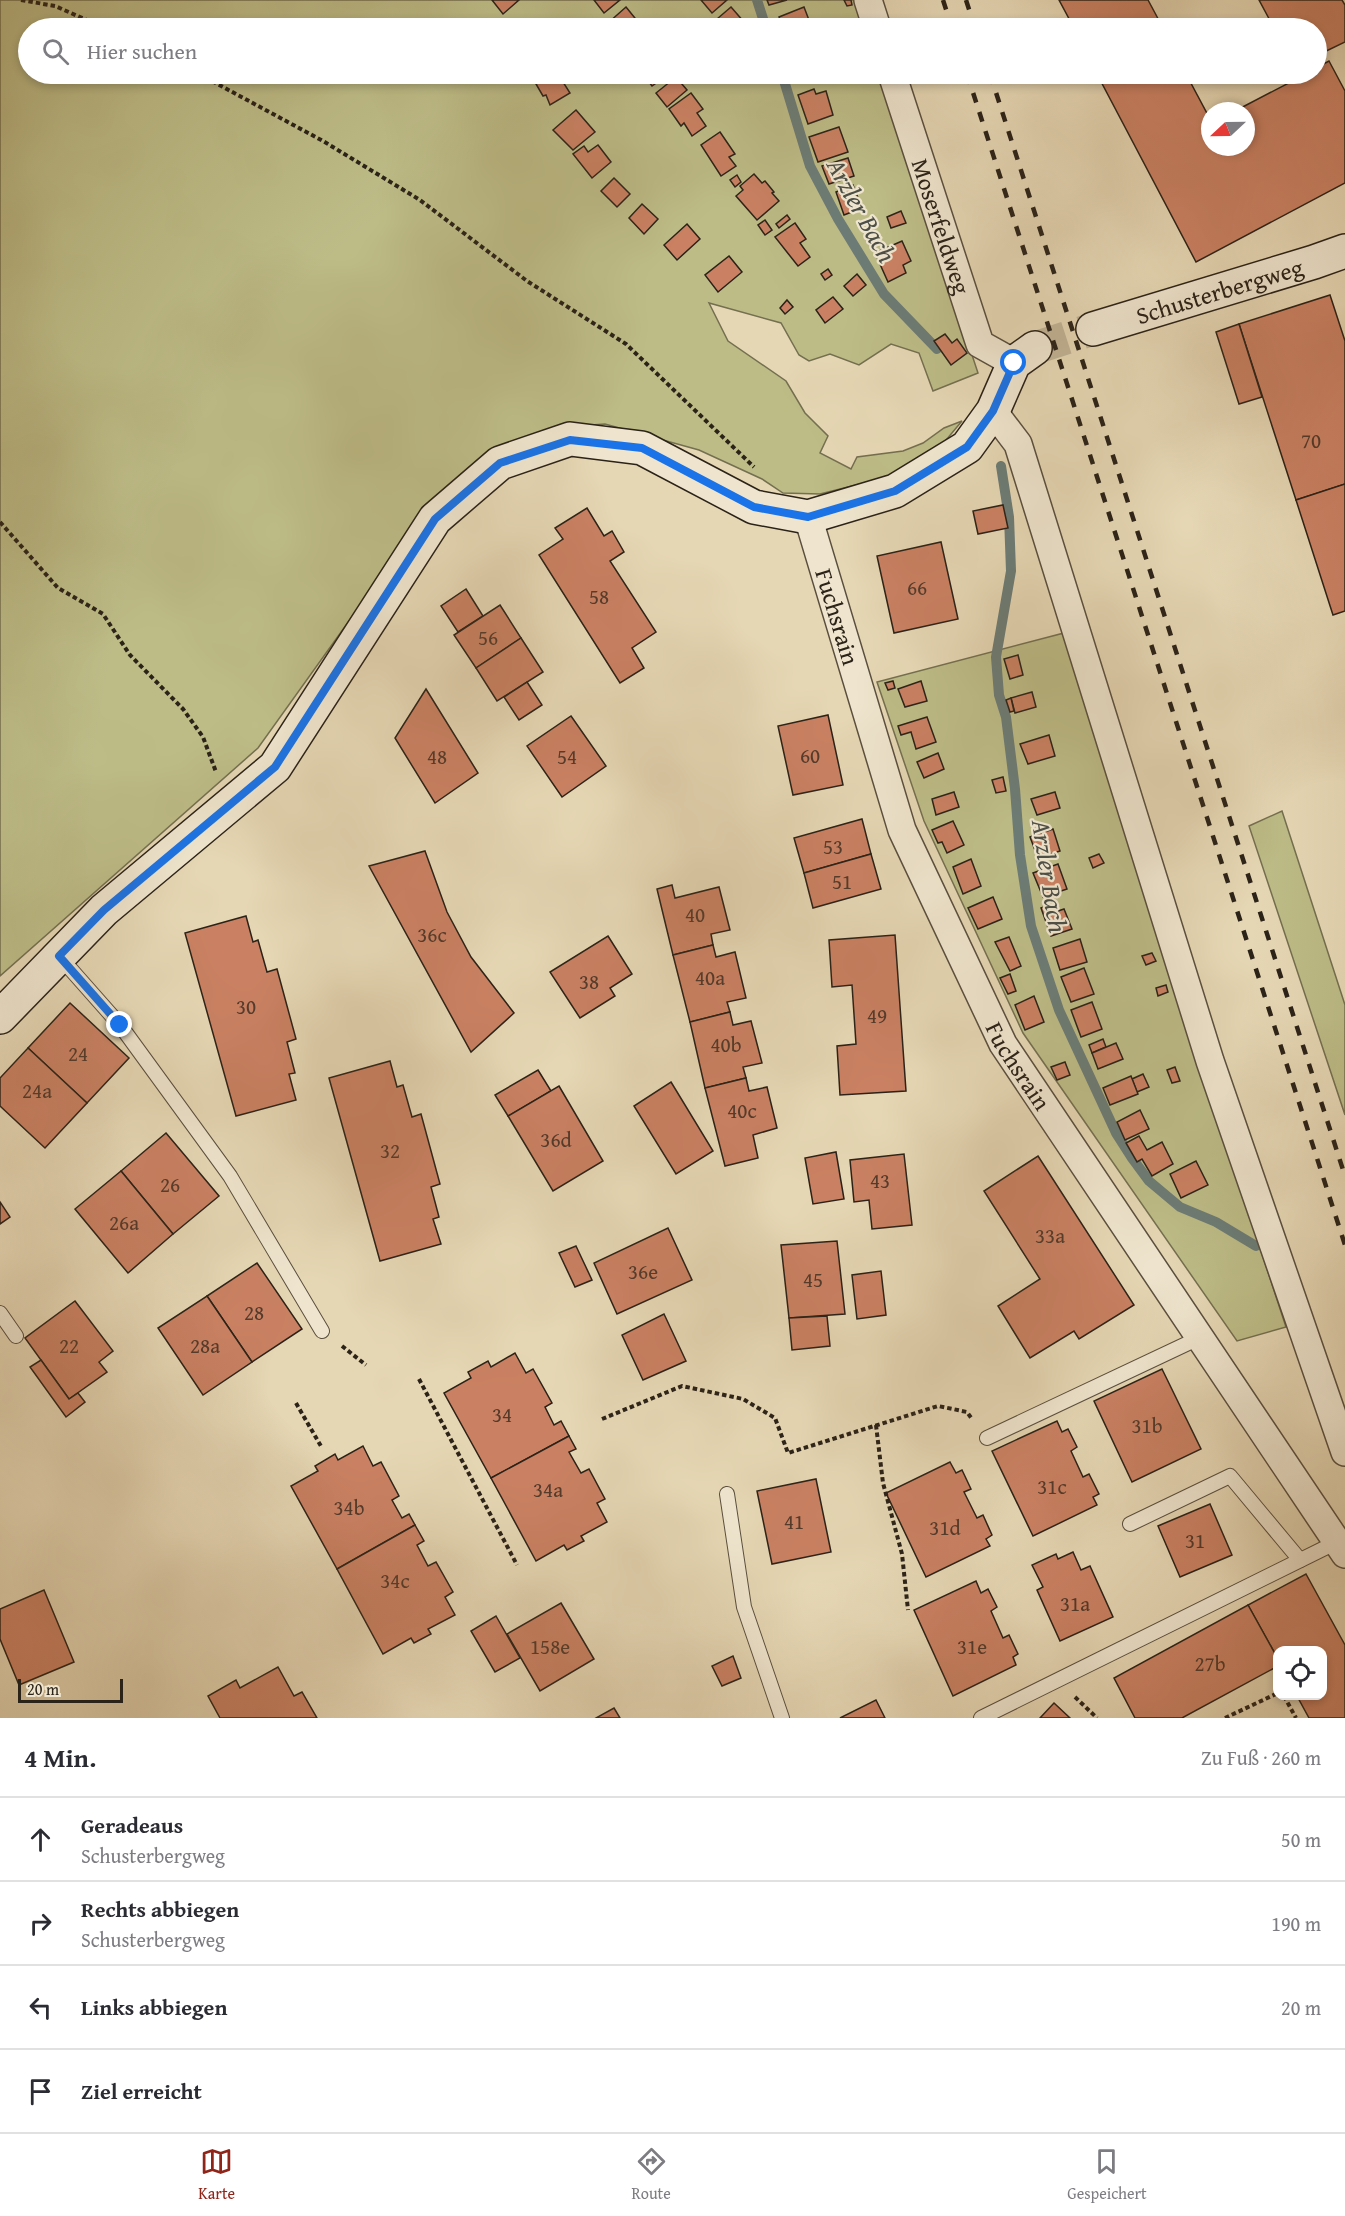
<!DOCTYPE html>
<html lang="de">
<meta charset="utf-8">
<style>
:root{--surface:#fff;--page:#f7f7f7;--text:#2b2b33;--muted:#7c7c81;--line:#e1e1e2;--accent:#8f2418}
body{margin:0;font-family:"Gentium Book Plus",serif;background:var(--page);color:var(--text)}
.controls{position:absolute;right:18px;bottom:18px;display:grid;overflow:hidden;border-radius:12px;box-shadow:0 3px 9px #0003}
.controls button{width:54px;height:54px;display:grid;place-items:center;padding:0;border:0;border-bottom:2px solid var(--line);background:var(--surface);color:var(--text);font:30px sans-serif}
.compass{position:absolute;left:1201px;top:102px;width:54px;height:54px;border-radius:50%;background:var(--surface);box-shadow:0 3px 9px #0003;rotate:248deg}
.scale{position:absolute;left:18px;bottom:15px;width:105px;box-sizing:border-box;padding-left:6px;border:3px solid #2b2218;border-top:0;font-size:16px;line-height:21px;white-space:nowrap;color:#2b2218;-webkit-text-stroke:4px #efe5ce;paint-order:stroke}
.stop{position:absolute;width:18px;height:18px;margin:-14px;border:4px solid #1a73e8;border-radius:50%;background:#fff}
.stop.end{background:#1a73e8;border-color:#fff;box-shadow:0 2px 6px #0008}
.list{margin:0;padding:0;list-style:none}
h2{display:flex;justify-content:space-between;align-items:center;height:78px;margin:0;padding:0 24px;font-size:26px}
h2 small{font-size:20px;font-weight:400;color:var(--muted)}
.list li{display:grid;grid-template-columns:39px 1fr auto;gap:18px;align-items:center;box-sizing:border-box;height:84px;padding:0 24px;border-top:2px solid var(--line)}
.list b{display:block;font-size:22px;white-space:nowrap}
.list p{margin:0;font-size:20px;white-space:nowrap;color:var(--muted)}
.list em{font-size:20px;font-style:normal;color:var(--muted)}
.icon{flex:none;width:33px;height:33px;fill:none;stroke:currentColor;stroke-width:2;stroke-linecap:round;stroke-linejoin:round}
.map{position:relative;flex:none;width:1345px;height:1718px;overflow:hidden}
.search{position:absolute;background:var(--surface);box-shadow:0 3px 9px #0003;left:18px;right:18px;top:18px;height:66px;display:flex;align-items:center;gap:15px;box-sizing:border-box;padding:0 21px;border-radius:33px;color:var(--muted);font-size:22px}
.sheet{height:414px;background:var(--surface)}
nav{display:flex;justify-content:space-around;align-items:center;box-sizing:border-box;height:84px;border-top:2px solid var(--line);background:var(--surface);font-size:16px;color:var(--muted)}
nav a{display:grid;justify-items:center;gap:3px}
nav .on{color:var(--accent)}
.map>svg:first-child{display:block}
.green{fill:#bdbc87;stroke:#746f50;stroke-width:1.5}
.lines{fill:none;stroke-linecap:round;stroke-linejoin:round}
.stream{stroke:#6c7c76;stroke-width:10}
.building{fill:#ca8163;stroke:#2b2218;stroke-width:1.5}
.secondary-tunnel{stroke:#c1b395;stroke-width:33;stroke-dasharray:33 16;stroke-linecap:butt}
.lane-casing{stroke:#5a4f3f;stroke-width:16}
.street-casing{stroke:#5a4f3f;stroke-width:30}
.secondary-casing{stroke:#2b2218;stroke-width:36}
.path{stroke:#2b2218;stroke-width:4;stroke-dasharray:4.5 3;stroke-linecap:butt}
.lane{stroke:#efe5ce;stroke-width:14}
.street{stroke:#efe5ce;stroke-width:27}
.secondary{stroke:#efe5ce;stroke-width:33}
.rail{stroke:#2b2218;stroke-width:4.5;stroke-dasharray:10 10;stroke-linecap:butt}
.route{stroke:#1a73e8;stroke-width:8}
.labels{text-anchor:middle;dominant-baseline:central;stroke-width:4.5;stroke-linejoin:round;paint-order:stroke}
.number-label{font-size:21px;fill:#533a2b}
.street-label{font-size:24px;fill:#2b2218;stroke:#efe5ce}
.water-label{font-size:26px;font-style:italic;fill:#4c4f47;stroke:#efe5ce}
</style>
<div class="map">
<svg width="1345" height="1718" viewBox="0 0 1345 1718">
<rect width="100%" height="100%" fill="#e6d7b4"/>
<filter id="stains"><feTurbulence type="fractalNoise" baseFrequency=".00333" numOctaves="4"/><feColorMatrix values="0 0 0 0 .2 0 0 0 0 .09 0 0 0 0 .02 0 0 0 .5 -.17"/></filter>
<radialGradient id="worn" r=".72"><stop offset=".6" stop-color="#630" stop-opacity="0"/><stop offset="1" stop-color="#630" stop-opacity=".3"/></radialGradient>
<g class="green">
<path d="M0 0H855L864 28H28V74H879L978 373 933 391 919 353 891 344 859 365 830 354 809 361 799 355 781 323 709 303 728 341 786 381 805 413 828 436 820 453 851 469 857 457 903 451 923 443 944 428 962 421 931 458 904 473 820 494 783 493 762 479 699 450 605 424 577 426 493 448 412 533 258 748 0 976Z"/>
<path d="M1064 633 1200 1065 1286 1327 1237 1341 1023 1033 924 821 877 682Z"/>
<path d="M1282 811 1345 1005V1115L1249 826Z"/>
</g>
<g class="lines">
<g class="stream">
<path d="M757 0 766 28"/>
<path d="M782 74 810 166 838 219 884 294 937 349"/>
<path d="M1001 466 1009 517 1011 571 996 657 999 695 1006 717 1015 789 1020 855 1031 926 1059 1010 1116 1133 1132 1158 1149 1181 1180 1207 1216 1222 1256 1246"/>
</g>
</g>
<g class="building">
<path d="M492 0H519L503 14Z"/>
<path d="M594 0H620L604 13Z"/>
<path d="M701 0H727L712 13Z"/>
<path d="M767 0H787L769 5Z"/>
<path d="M844 0H851L852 5 847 6Z"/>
<path d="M1059 0H1148L1163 28H1074Z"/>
<path d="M1259 0H1342L1345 5V42L1316 56V28H1274Z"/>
<path d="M626 7 643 28H613L608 23Z"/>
<path d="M731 7 744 22 737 28H725L717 19Z"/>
<path d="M804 7 812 28H783L779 17Z"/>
<path d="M854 23 855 28H841L840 26Z"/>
<path d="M1329 61 1345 91V183L1196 262 1097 74H1186L1210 119V147H1246V111H1235L1306 74H1316V68Z"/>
<path d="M554 74H558L570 93 550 105 546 95 543 96 536 84Z"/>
<path d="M643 74H669L652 86Z"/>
<path d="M794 74H821L822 75 797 83Z"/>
<path d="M676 77 687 90 667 107 656 93Z"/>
<path d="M814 89 816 94 826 91 833 115 808 124 798 95Z"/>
<path d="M691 93 703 109 697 113 706 126 692 136 684 123 681 126 669 109Z"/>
<path d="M576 110 595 132 573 150 553 130Z"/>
<path d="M839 127 848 152 818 162 809 137Z"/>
<path d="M720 132 735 154 729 157 736 166 721 176 701 145Z"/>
<path d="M598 145 611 162 592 178 573 154 584 146 588 152Z"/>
<path d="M848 158 854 176 829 184 822 166Z"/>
<path d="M754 174 762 183 765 181 774 192 772 193 779 201 757 220 736 196 743 190 740 186Z"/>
<path d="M737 175 741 182 735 187 730 180Z"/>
<path d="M614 178 630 194 617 207 601 191Z"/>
<path d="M853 185 862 208 844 215 836 192Z"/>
<path d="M642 204 658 219 644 234 629 218Z"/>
<path d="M901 211 906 223 891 228 887 217Z"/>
<path d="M787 215 790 219 779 228 776 224Z"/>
<path d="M765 220 772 230 765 235 758 225Z"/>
<path d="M795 223 806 239 800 243 810 257 798 266 775 237Z"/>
<path d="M687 224 700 239 677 260 664 245Z"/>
<path d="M902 241 911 261 903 265 906 273 888 282 875 253Z"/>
<path d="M729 256 742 272 718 292 705 275Z"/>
<path d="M828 269 832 275 825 280 821 274Z"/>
<path d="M857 274 866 285 853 296 844 286Z"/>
<path d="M1330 295 1345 341V484L1296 500 1239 324Z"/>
<path d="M833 297 843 309 825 323 816 310Z"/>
<path d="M787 300 793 307 785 314 780 308Z"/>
<path d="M1239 324 1262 397 1239 404 1216 332Z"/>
<path d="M945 334 952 343 957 339 967 353 951 365 934 341Z"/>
<path d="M1345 484V611L1333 615 1296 500Z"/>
<path d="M1003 505 1008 528 978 534 973 511Z"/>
<path d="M587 508 604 536 612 531 624 552 610 561 656 632 632 648 644 668 620 683 539 555 563 539 555 528Z"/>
<path d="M941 542 958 619 894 633 877 556Z"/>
<path d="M466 589 483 616 458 632 441 606Z"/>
<path d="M500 605 521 638 476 668 454 635Z"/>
<path d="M521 638 543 672 497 701 476 668Z"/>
<path d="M1018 655 1023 675 1010 679 1004 659Z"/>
<path d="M893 681 895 688 888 690 885 683Z"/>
<path d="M921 681 927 701 905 707 898 689Z"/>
<path d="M527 682 542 705 519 720 504 697Z"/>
<path d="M426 689 478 773 435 803 395 738Z"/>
<path d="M1032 692 1036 707 1015 713 1011 698Z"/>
<path d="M1011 698 1014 711 1010 712 1006 700Z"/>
<path d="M828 715 843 785 793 795 778 726Z"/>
<path d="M571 716 606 766 562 797 527 746Z"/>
<path d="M927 717 936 742 916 749 911 732 901 735 898 726Z"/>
<path d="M1049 735 1055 756 1028 764 1020 744Z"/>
<path d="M938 753 944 769 924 778 917 762Z"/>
<path d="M1003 777 1006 791 996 793 992 780Z"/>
<path d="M954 792 959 807 936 815 932 799Z"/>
<path d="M1055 792 1060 808 1037 815 1031 799Z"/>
<path d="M862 819 871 854 804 873 794 838Z"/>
<path d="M953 821 964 845 947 853 942 842 938 843 932 830Z"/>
<path d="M1053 829 1060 851 1038 858 1030 837Z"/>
<path d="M425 851 447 912 471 957 514 1013 471 1052 369 866Z"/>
<path d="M871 854 881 889 813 908 804 873Z"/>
<path d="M1099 854 1104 863 1093 868 1089 858Z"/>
<path d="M971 859 981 886 963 894 953 867Z"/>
<path d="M1058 864 1067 889 1043 897 1033 873Z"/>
<path d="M672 885 675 898 719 887 730 930 711 934 713 945 673 955 657 889Z"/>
<path d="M993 897 1002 919 978 929 968 908Z"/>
<path d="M1055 903 1058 911 1064 909 1072 929 1051 936 1041 908Z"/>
<path d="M246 916 253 942 258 940 267 972 277 969 296 1039 287 1042 295 1073 289 1074 296 1100 236 1116 185 933Z"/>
<path d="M895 935 906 1091 840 1095 837 1046 856 1044 852 985 832 987 829 940Z"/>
<path d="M608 936 632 974 610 988 615 996 580 1018 550 972Z"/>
<path d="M1009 937 1021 966 1010 971 995 942Z"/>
<path d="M1080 939 1087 962 1060 970 1053 948Z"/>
<path d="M713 945 716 957 735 952 746 998 727 1002 730 1012 690 1022 673 955Z"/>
<path d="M1152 953 1156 961 1146 965 1142 956Z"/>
<path d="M1084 968 1094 994 1071 1002 1061 977Z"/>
<path d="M1010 974 1016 991 1008 994 1000 978Z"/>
<path d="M1166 985 1168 992 1158 996 1156 988Z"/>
<path d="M1034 996 1044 1022 1025 1030 1015 1005Z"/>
<path d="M1092 1002 1102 1029 1081 1037 1071 1010Z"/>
<path d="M70 1003 129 1058 87 1103 28 1048Z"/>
<path d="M730 1012 733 1025 751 1021 762 1063 743 1067 746 1078 705 1088 690 1022Z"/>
<path d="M1103 1039 1106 1047 1092 1053 1089 1045Z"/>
<path d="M1116 1043 1123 1059 1098 1069 1092 1053Z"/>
<path d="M28 1048 87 1103 45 1148 0 1106V1078Z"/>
<path d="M390 1061 397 1087 403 1085 412 1117 421 1114 440 1184 431 1187 439 1217 433 1219 441 1244 380 1261 329 1078Z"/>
<path d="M1065 1062 1070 1075 1057 1080 1051 1067Z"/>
<path d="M1175 1067 1180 1081 1172 1083 1167 1070Z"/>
<path d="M538 1070 551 1091 508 1116 495 1095Z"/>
<path d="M1143 1074 1149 1087 1137 1092 1132 1079Z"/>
<path d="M1131 1076 1138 1094 1110 1105 1103 1088Z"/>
<path d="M746 1078 749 1091 767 1087 777 1128 753 1135 758 1158 725 1166 705 1088Z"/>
<path d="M671 1082 713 1151 676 1174 634 1106Z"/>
<path d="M559 1086 603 1161 553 1191 508 1116Z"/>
<path d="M1140 1110 1149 1129 1125 1140 1117 1122Z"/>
<path d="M166 1133 219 1196 173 1234 121 1171Z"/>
<path d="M1139 1136 1147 1150 1162 1142 1173 1164 1152 1176 1142 1159 1137 1162 1126 1143Z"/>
<path d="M836 1152 844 1199 813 1204 805 1158Z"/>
<path d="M904 1154 912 1225 872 1229 869 1200 854 1202 850 1160Z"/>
<path d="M1038 1156 1134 1305 1079 1339 1074 1331 1030 1358 998 1306 1040 1279 984 1191Z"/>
<path d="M1196 1161 1208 1185 1181 1198 1170 1174Z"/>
<path d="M121 1171 173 1234 128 1273 75 1209Z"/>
<path d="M0 1202 10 1217 0 1224Z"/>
<path d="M668 1228 692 1280 617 1314 594 1263Z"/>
<path d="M837 1241 845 1314 789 1318 781 1245Z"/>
<path d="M576 1246 592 1280 575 1287 559 1253Z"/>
<path d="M257 1263 302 1329 252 1362 207 1296Z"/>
<path d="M881 1271 886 1315 857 1319 852 1275Z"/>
<path d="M207 1296 252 1362 203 1395 158 1328Z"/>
<path d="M75 1301 113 1351 99 1362 107 1372 69 1399 25 1338Z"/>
<path d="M664 1314 686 1361 643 1380 622 1335Z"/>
<path d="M827 1316 830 1346 792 1350 789 1318Z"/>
<path d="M515 1353 526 1373 533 1369 552 1403 545 1407 554 1425 561 1421 569 1436 491 1478 444 1393 471 1378 468 1372 488 1361 491 1367Z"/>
<path d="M41 1360 69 1399 78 1393 85 1402 66 1417 30 1367Z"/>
<path d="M1162 1369 1201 1449 1132 1482 1094 1401Z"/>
<path d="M1057 1421 1062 1432 1068 1429 1077 1447 1071 1451 1083 1477 1089 1474 1099 1494 1093 1497 1097 1505 1033 1536 992 1451Z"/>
<path d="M569 1436 576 1449 569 1452 581 1473 589 1469 605 1499 597 1503 607 1522 581 1536 584 1541 567 1550 564 1545 536 1561 491 1478Z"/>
<path d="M363 1446 373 1466 381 1462 399 1496 392 1500 402 1518 409 1514 415 1525 337 1569 291 1486 318 1471 315 1466 335 1454 338 1460Z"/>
<path d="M950 1462 956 1473 962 1470 971 1489 964 1492 977 1518 983 1515 992 1535 986 1539 990 1546 926 1577 886 1493Z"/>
<path d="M816 1479 831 1552 772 1564 757 1491Z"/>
<path d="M1210 1504 1232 1555 1180 1577 1158 1526Z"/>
<path d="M415 1525 424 1541 417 1545 428 1566 436 1562 453 1592 445 1597 455 1615 428 1629 431 1634 414 1643 411 1638 383 1654 337 1569Z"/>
<path d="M1073 1552 1081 1570 1090 1566 1113 1617 1060 1641 1037 1590 1043 1587 1032 1565 1056 1554 1058 1559Z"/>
<path d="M1306 1574 1345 1645V1718H1309L1297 1696H1322V1650H1278V1659L1248 1605Z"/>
<path d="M976 1581 981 1593 988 1589 997 1607 991 1611 1003 1638 1009 1635 1018 1654 1013 1657 1016 1665 953 1696 914 1610Z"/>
<path d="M44 1590 74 1662 19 1685 0 1639V1609Z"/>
<path d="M561 1603 594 1659 540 1691 507 1634Z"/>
<path d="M1248 1605 1278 1659V1666L1182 1718H1135L1114 1678Z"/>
<path d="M496 1616 520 1658 495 1672 471 1631Z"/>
<path d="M733 1656 741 1678 722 1686 712 1666Z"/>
<path d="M278 1667 294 1696 302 1692 317 1718H220L208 1696 236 1680 240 1688Z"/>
<path d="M876 1700 885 1718H840Z"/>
<path d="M1054 1703 1070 1718H1040Z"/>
<path d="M614 1708 620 1718H596Z"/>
</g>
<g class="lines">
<path class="secondary-tunnel" d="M1035 348 1093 329"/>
<defs>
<g id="lane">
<path d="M59 956 120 1025 230 1176 322 1331"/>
<path d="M0 1313 16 1336"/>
<path d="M987 1438 1199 1338"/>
<path d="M727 1494 744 1607 782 1718"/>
<path d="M1130 1524 1230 1476 1300 1560"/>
<path d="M981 1718 1337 1542"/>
</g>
<g id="street">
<path d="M868 0 877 28"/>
<path id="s1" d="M892 74 980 344 1014 363"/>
<path d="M993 411 1018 444 1210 1061 1345 1452"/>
<path id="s2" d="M808 517 902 830 1003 1044 1345 1554"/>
</g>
<g id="secondary">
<path id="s3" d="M1093 329 1314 262 1345 251"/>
<path d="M0 1017 104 910 275 767 435 519 500 463 570 439 642 448 754 507 808 517 895 491 967 447 993 411 1014 363 1035 348"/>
</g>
</defs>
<use href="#lane" class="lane-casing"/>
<use href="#street" class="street-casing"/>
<use href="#secondary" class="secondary-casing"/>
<g class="path">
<path d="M21 0 55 6 105 28"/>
<path d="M199 74 323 141 420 200 527 281 626 344 754 467"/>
<path d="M0 522 58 588 103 614 130 655 183 709 203 737 216 772"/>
<path d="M342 1346 366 1365"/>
<path d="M419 1379 517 1565"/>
<path d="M296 1403 322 1448"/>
<path d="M602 1419 682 1386 743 1399 775 1418 788 1453 938 1406 967 1412 972 1419"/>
<path d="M876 1425 883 1483 902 1554 908 1610"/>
<path d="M1284 1696 1296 1718"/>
<path d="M1075 1697 1097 1718"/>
<path d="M1225 1718 1278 1693"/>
</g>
<use href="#lane" class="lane"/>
<use href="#street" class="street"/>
<use href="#secondary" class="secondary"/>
<g class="rail">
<path d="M943 0 952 28"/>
<path d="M966 0 975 28"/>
<path d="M967 74 1345 1245"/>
<path d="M990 74 1345 1176"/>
</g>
</g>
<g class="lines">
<path class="route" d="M120 1025 59 956 104 910 275 767 435 519 500 463 570 440 642 448 754 507 808 517 895 491 967 447 993 411 1014 363"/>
</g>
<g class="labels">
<g class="number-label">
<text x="1311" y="440">70</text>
<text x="917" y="587">66</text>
<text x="599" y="596">58</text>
<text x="488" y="637">56</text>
<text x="810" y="755">60</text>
<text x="437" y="756">48</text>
<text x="567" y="756">54</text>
<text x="833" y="846">53</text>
<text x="842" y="881">51</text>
<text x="695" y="914">40</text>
<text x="432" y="934">36c</text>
<text x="710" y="977">40a</text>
<text x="589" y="981">38</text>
<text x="246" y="1006">30</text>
<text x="877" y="1015">49</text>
<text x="726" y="1044">40b</text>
<text x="78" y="1053">24</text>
<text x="37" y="1090">24a</text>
<text x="742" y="1110">40c</text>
<text x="556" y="1139">36d</text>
<text x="390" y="1150">32</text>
<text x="880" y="1180">43</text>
<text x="170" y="1184">26</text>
<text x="124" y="1222">26a</text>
<text x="1050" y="1235">33a</text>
<text x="643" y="1271">36e</text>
<text x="813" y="1279">45</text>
<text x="254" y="1312">28</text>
<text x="69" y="1345">22</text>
<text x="205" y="1345">28a</text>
<text x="502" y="1414">34</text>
<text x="1147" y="1425">31b</text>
<text x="1052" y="1486">31c</text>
<text x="548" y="1489">34a</text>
<text x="349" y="1507">34b</text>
<text x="794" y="1521">41</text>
<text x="945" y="1527">31d</text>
<text x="1195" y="1540">31</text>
<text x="395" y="1580">34c</text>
<text x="1075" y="1603">31a</text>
<text x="550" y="1646">158e</text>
<text x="972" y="1646">31e</text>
<text x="1210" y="1663">27b</text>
</g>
<g class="street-label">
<text stroke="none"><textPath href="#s1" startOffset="160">Moserfeldweg</textPath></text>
<text stroke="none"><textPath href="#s3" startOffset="132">Schusterbergweg</textPath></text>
<text stroke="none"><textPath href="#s2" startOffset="104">Fuchsrain</textPath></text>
<text stroke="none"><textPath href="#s2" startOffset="590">Fuchsrain</textPath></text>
</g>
<g class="water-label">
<text transform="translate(862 210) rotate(61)">Arzler Bach</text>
<text transform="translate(1050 876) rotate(81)">Arzler Bach</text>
</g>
</g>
<rect width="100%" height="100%" filter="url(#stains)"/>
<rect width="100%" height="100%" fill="url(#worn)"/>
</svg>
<div class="controls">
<button><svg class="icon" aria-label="locate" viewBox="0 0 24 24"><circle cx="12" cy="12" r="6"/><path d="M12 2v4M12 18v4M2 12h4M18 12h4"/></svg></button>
</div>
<svg class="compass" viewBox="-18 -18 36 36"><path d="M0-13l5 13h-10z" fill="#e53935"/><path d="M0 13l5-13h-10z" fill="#7c7c81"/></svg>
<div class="scale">20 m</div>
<div class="stop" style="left:1014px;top:363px"></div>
<div class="stop end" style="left:120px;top:1025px"></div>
<div class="search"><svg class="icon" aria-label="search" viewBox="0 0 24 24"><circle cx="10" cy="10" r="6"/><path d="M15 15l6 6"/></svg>Hier suchen</div>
</div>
<section class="sheet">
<h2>4 Min.<small>Zu Fuß · 260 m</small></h2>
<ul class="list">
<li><svg class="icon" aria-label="ahead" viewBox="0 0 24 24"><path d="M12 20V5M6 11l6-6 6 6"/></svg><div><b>Geradeaus</b><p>Schusterbergweg</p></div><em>50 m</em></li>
<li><svg class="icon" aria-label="right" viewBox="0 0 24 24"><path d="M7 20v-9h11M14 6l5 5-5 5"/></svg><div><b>Rechts abbiegen</b><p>Schusterbergweg</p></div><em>190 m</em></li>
<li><svg class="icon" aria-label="left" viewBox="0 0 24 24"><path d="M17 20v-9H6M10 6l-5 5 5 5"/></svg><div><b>Links abbiegen</b></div><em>20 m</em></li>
<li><svg class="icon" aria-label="arrive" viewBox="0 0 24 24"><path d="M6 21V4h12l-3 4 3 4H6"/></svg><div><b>Ziel erreicht</b></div></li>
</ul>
</section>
<nav>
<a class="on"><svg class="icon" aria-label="map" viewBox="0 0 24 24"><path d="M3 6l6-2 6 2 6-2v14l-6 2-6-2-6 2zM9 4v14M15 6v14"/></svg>Karte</a>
<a><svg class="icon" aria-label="directions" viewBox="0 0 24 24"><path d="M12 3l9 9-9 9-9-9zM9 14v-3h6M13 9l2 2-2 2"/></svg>Route</a>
<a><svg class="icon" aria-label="saved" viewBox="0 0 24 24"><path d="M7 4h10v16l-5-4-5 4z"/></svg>Gespeichert</a>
</nav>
